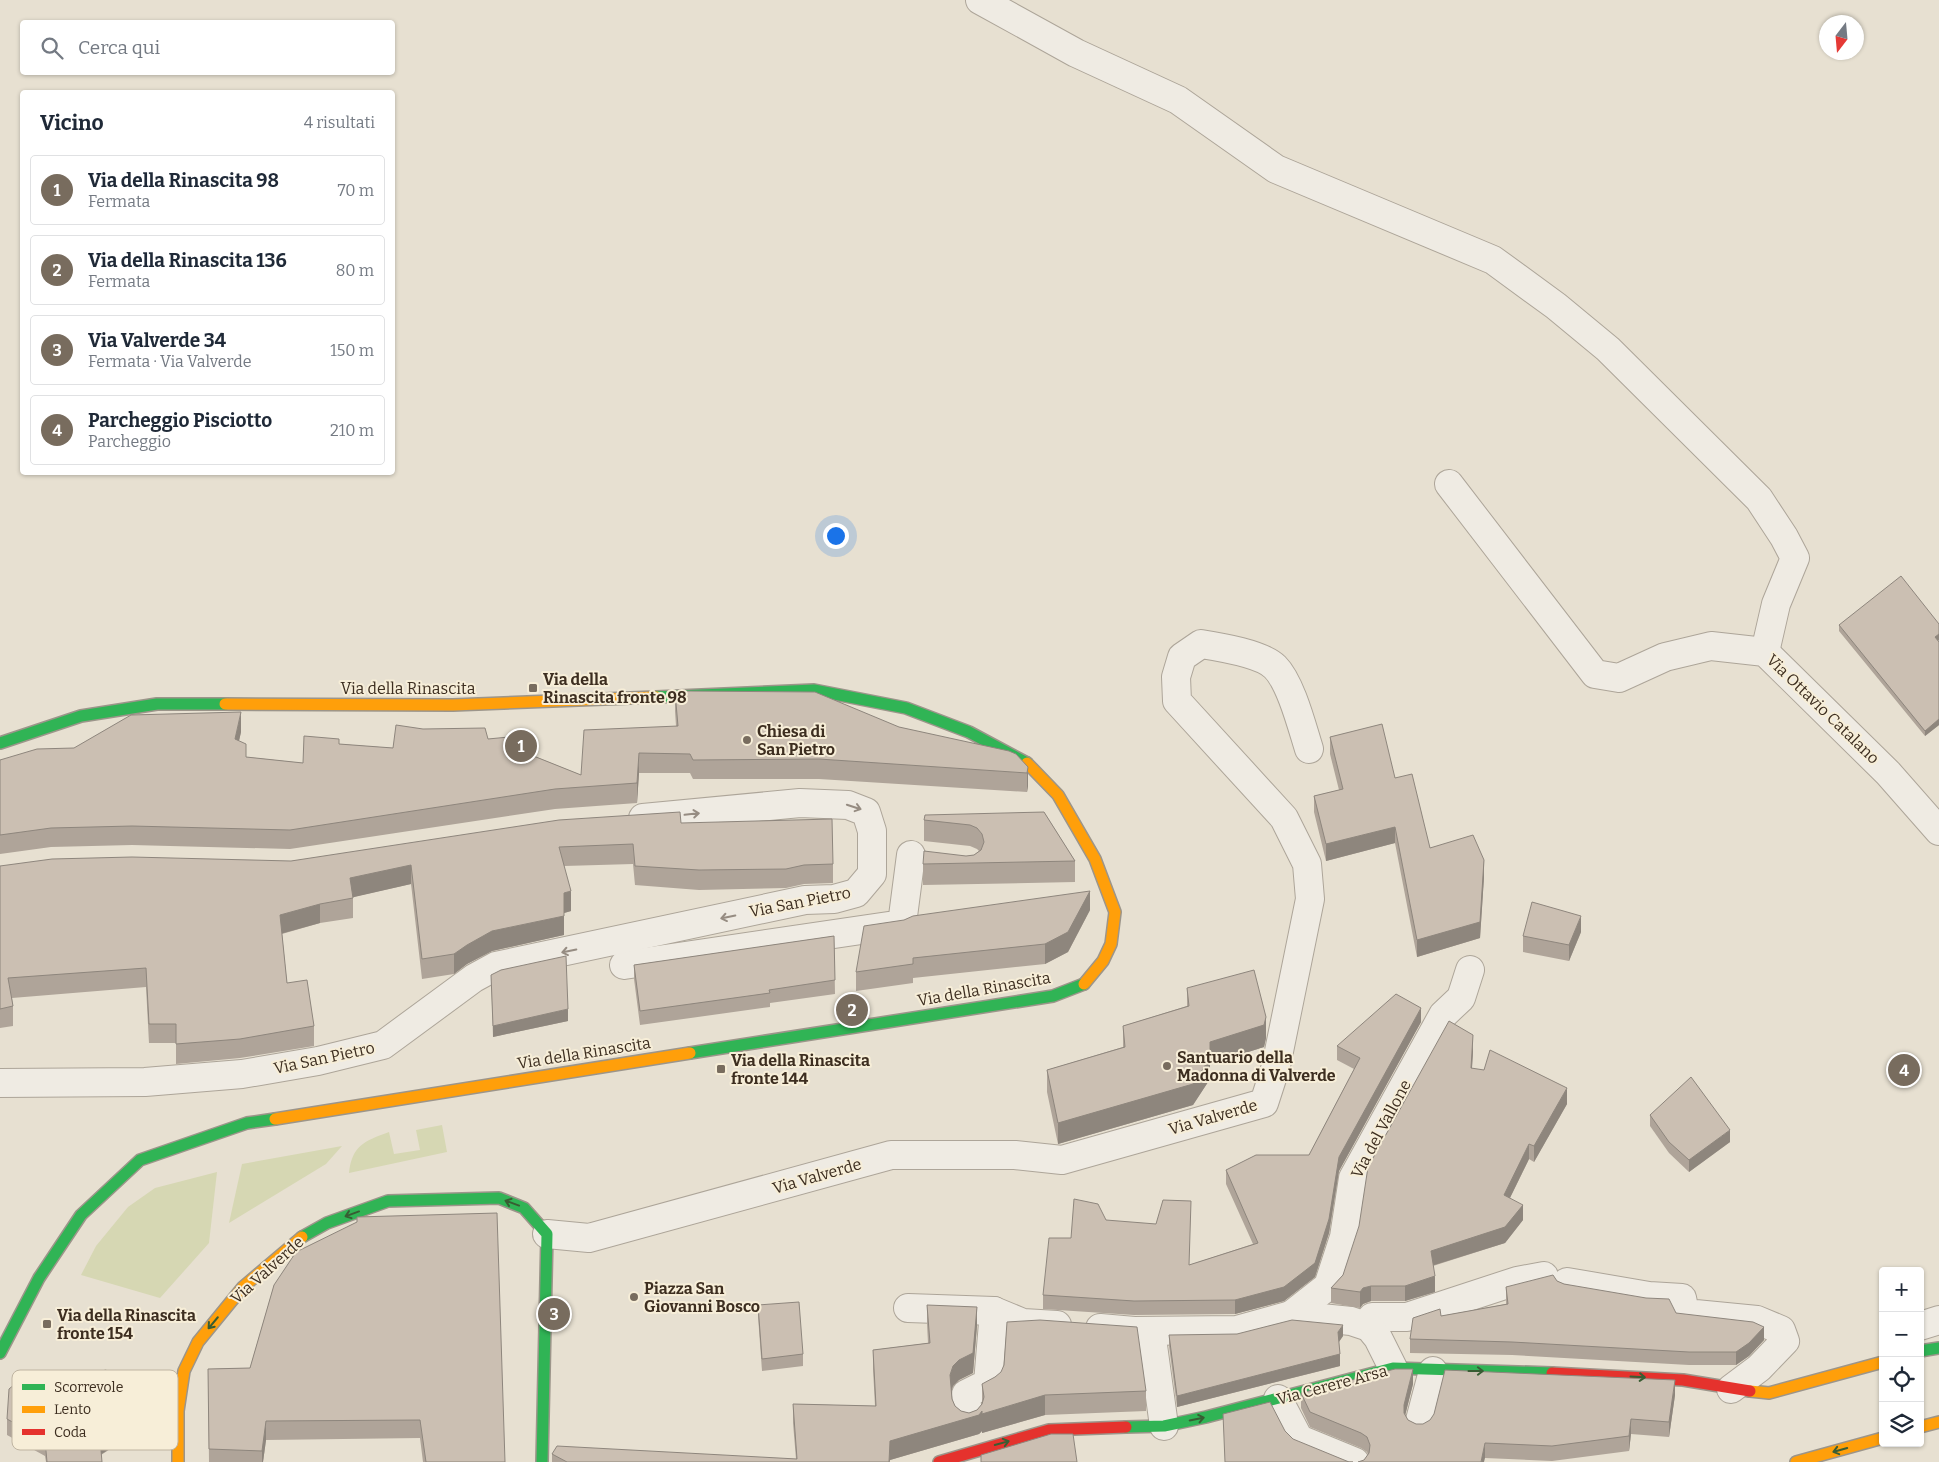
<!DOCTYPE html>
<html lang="it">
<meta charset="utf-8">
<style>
:root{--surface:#fff;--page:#f2f2f3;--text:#1f2937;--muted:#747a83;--line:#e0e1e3;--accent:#786c5e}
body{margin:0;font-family:Bitter,serif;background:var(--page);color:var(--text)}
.controls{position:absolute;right:15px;bottom:15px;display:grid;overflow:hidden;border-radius:5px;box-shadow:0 1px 4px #0004}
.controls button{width:45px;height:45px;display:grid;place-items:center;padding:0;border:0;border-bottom:1px solid var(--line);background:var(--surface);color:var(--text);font:25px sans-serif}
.compass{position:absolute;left:1819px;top:15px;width:45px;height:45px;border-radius:50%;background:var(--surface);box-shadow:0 1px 4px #0004;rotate:196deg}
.you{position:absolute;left:835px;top:535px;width:18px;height:18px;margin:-12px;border:4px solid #fff;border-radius:50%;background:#1a73e8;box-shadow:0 0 0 8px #1a73e833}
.badge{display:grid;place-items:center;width:32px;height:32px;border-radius:50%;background:var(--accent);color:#fff;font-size:16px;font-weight:700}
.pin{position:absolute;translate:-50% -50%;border:2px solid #fff;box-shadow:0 1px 5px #0006}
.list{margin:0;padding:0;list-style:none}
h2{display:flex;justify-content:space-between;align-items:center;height:65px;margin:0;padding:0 20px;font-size:21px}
h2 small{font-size:16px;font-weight:400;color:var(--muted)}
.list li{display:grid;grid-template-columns:32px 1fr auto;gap:15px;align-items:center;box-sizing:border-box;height:70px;margin:0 10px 10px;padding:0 10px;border:1px solid var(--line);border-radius:5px}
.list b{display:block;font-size:19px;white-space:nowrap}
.list p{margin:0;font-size:16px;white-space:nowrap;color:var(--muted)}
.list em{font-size:16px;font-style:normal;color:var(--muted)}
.icon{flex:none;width:28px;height:28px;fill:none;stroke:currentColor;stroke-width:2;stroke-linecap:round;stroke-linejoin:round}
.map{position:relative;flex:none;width:1939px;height:1462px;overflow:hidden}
.search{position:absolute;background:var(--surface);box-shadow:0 1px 4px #0004;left:20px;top:20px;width:375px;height:55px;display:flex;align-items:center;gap:12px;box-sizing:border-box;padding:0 18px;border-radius:5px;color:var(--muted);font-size:19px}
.panel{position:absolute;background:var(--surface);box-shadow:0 1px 4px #0004;left:20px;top:90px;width:375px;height:385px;border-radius:5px}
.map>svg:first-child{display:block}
.green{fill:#d6d7b3}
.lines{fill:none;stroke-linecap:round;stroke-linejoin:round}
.street-casing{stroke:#ada599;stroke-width:30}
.fast-casing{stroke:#9c958a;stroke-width:14}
.slow-casing{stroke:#9c958a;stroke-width:14}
.jam-casing{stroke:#9c958a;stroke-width:14}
.street{stroke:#efebe3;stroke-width:28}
.fast{stroke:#30b455;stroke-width:11}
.slow{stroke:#ff9f0a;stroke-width:11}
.jam{stroke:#e5322d;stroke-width:11}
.wall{fill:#afa499}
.shaded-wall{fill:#8e867d}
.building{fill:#cbbfb2;stroke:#8e867d}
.oneway{stroke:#968c82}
.oneway2{stroke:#385d33}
.poi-dot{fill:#786c5e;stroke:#f7eed8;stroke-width:2}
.labels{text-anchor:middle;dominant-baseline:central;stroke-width:4;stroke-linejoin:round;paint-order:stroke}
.poi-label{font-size:16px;font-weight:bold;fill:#3d2e20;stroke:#f7eed8;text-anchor:start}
.street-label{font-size:16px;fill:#3d2e20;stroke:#f7eed8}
.key{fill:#f7eed8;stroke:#bfb4a1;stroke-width:1}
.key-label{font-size:14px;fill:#3d2e20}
</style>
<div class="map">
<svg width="1939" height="1462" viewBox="0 0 1939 1462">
<rect width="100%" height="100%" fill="#e7e0d1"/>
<g class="green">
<path d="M442 1125 447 1152 349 1173C352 1146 364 1141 389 1132L394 1154 420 1150 416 1130Z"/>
<path d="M342 1146 326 1164 229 1223 242 1164Z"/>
<path d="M217 1172 209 1243 160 1298 81 1275 96 1246 128 1207 155 1188Z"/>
</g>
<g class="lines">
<defs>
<g id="street">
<path d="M980 0 1076 53 1178 100 1276 169 1493 260 1556 306 1608 349 1759 499 1784 537 1795 558 1776 604 1765 652"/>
<path d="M1449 484 1595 674 1619 678 1665 657 1711 646 1765 652 1888 773 1939 831"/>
<path d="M624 965 902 924 911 855"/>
<path d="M0 1083 145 1082 242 1074 318 1061 383 1045 474 978 496 966 805 900 834 899 856 893 872 874V831L866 812 848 805 800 803 643 818"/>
<path d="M547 1234 589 1238 891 1155H1015L1062 1160 1264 1103 1276 1066 1310 899 1307 864 1284 818 1177 701 1176 677 1182 657 1201 644C1220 647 1262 654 1275 667 1291 683 1302 727 1309 749"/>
<path d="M1567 1282 1649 1296 1682 1298 1685 1313 1757 1320 1781 1330 1785 1341 1759 1368 1731 1389"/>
<path d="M908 1308 994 1311 1023 1323 1057 1325"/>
<path d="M1291 1315 1328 1286 1344 1237 1353 1178 1443 1015 1461 998 1470 970"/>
<path d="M1920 1326 1939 1320"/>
<path d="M1369 1327 1372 1317H1407L1517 1281 1544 1276"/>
<path d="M1100 1328 1134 1331 1237 1330 1291 1315 1351 1321 1369 1327 1378 1338 1393 1368"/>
<path d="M1151 1331 1164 1426"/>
<path d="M1278 1399 1299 1439 1355 1462"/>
<path d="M968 1417 966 1394 988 1383 994 1311"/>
<path d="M1419 1424 1433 1371"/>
</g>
<g id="fast">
<path d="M656 697 814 690 906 708 969 732 1027 763"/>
<path d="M0 743 81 716 157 704H225"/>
<path d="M690 1053 1053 996 1084 984"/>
<path d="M302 1237 327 1223 388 1201 499 1198 524 1208 547 1234 542 1462"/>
<path d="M1920 1351 1939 1348"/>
<path d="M0 1353 39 1278 81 1215 140 1160 247 1123 275 1119"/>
<path d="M1126 1427 1164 1426 1206 1417 1393 1368 1552 1373"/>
</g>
<g id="slow">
<path d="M225 704 453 705 656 697"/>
<path d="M1027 763 1058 795 1095 859 1115 912 1111 944 1103 961 1084 984"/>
<path d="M275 1119 690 1053"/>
<path d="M1750 1391 1769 1393 1883 1362"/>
<path d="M1920 1427 1939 1422"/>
<path d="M178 1462V1411L184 1371 198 1342 243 1287 302 1237"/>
<path d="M1796 1462 1883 1438"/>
</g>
<g id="jam">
<path d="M1552 1373 1683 1380 1750 1391"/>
<path d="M939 1462 1049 1430 1126 1427"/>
</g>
</defs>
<use href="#street" class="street-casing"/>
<use href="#fast" class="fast-casing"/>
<use href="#slow" class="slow-casing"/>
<use href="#jam" class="jam-casing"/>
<use href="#street" class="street"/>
<use href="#fast" class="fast"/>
<use href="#slow" class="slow"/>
<use href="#jam" class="jam"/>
</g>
<g class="wall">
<path d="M1939 624V640L1938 641 1939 642V725L1925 736 1839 631V625Z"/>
<path d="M675 692 899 727 1028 767V786L1027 792 819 779H693L690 773H639L637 803 555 809 290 849 132 845 51 847 0 854V760L74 748 241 732 239 741 246 757 303 763 339 744 393 748 488 739 519 750 581 775 676 726 675 711Z"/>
<path d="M1330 737 1395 778 1430 848 1484 877 1480 938 1417 957 1395 843 1326 861 1314 812V796L1339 790 1330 754Z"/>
<path d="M1044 812 1075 861V882L923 885V864L974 855 979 851 977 849 970 846 924 841V820Z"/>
<path d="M681 823 833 864V883L804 884 786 888 699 890 635 885 633 864 564 866 571 911 564 913V935L492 951 467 964 454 974 422 979 411 884 353 897V918L320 923 282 934 287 983 314 1026V1046L240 1058 176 1064V1043H149L146 987 12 998 13 1006V1026L0 1028V866L291 861Z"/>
<path d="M1090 910 1068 952 1045 964 913 978V983L856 991V972Z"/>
<path d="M1581 932 1569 961 1523 952V936Z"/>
<path d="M834 936 835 994 770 1003V1007L640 1025 634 979V965Z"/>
<path d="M491 975 568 1021 493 1037Z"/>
<path d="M1187 988 1266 1038 1264 1047 1210 1064V1079L1193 1105 1058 1144 1047 1092V1070L1123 1047V1026L1187 1006Z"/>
<path d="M1421 1022 1339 1171 1329 1233 1315 1277 1284 1301 1235 1314 1134 1315 1043 1309V1295L1071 1238 1106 1220 1189 1265 1253 1244 1226 1184V1170L1309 1155 1354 1069 1337 1060V1046Z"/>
<path d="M1473 1051 1472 1068 1567 1104 1534 1162 1529 1159 1510 1198 1523 1220 1505 1243 1433 1266 1435 1292 1405 1301H1371L1363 1304 1360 1308 1331 1303V1288L1343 1275Z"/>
<path d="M1650 1115 1730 1142 1689 1172 1669 1153 1650 1126Z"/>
<path d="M1557 1281 1564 1284 1676 1313 1764 1340 1749 1356 1736 1365H1689L1512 1355 1410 1353V1339L1441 1316 1506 1304V1287Z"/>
<path d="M274 1285 505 1462H423L420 1438 266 1440 263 1462H209L208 1369 250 1368Z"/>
<path d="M758 1305 803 1354V1366L762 1371 758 1316Z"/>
<path d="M927 1305 977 1326 973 1373 959 1380 953 1386 952 1390V1399L955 1406 961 1411 969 1413 977 1410 982 1404V1384L1146 1391V1411L1045 1415 982 1433V1431L979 1434 890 1460V1462H552V1454L796 1459 793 1423V1404L875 1406 873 1369V1350L928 1343 927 1324Z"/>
<path d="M1169 1335 1343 1336 1339 1342 1340 1366 1177 1407 1169 1346Z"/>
<path d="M1413 1384 1405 1415 1408 1420 1416 1424H1423L1675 1395 1669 1437 1631 1434 1629 1451 1552 1461 1485 1458 1364 1460 1368 1455 1367 1452 1361 1448 1310 1427 1301 1408V1393Z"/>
<path d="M69 1395 141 1429 101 1455 102 1462H46L45 1456 7 1435V1419Z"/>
</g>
<g class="shaded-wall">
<path d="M1939 634V640L1935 643V637Z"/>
<path d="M241 712V732L235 758V739Z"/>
<path d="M1939 719V725L1925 736V731Z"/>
<path d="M519 736V755L516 749Z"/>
<path d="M639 753V773L637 803V783Z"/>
<path d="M1028 767V786L1027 792V773Z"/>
<path d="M1395 827V843L1326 861V844Z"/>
<path d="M1484 860V877L1480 938 1417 957V940Z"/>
<path d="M411 865V884L350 898V878Z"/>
<path d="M571 891V911L564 913V893Z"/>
<path d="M1090 891V910L1068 952 1045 964V944Z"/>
<path d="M320 904V923L280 934V915Z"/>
<path d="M564 916V935L492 951 467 964 454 974V954L467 945 492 931Z"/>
<path d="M1581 916V932L1569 961V945Z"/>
<path d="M1421 1008V1022L1339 1171 1329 1233 1315 1277 1284 1301 1235 1314V1300L1339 1157Z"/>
<path d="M568 1009V1021L493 1037V1026Z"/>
<path d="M1266 1017V1038L1264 1047 1210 1064V1079L1193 1105 1058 1144V1123L1210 1042Z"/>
<path d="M1473 1035V1051L1471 1084V1068Z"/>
<path d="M1567 1088V1104L1534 1162V1146Z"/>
<path d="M1730 1130V1142L1689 1172V1160Z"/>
<path d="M1529 1144V1159L1504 1210V1195Z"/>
<path d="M1523 1205V1220L1505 1243 1431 1266V1251Z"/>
<path d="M1435 1276V1292L1405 1301V1286Z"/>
<path d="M1371 1286V1301L1363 1304 1360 1308V1292L1363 1288Z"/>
<path d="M977 1307V1326L973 1373 959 1380 953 1386 950 1395V1375L953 1366Z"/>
<path d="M1343 1325V1336L1338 1343V1332Z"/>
<path d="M1764 1327V1340L1749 1356 1736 1365V1352Z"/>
<path d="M1340 1354V1366L1177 1407V1396Z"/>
<path d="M1413 1369V1384L1404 1420V1405Z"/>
<path d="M1675 1380V1395L1669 1437V1422Z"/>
<path d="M1045 1395V1415L982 1433V1431L979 1434 890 1460 889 1462 890 1441 982 1411Z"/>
<path d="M141 1412V1429L100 1455V1439Z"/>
<path d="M1631 1419V1434L1629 1451V1436Z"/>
<path d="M266 1421V1440L263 1462H262V1451Z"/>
<path d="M1485 1443V1458L1484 1462H1481Z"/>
</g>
<g class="building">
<path d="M1901 576 1939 624V634L1935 637 1939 642V719L1925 731 1839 625Z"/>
<path d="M687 691 815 692 899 727 1009 751 1016 754 1028 767 1027 773 819 759 693 760 690 754 639 753 637 783 555 789 290 830 132 826 51 828 0 835V760L37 749 74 748 131 715 241 712 235 739 246 744V757L303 763 304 736 339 739V744L393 748 396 725 423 729 485 728 488 739 519 736 516 749 581 775 584 730 678 726 675 692Z"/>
<path d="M1382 724 1395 778 1412 774 1430 848 1473 835 1484 860 1480 922 1417 940 1395 827 1326 844 1314 796 1343 789 1330 737Z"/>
<path d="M680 812 681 823 832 819 833 864 804 865 786 869 699 870 635 866 633 844 559 847 571 891 564 893V916L492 931 467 945 454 954 422 959 411 865 350 878 353 898 320 904 280 915 287 983 307 980 314 1026 240 1039 176 1044V1024H149L146 968 8 978 13 1006 0 1009V866L52 859 132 857 291 861 559 820Z"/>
<path d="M1044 812 1075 861 923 864 924 851 966 856 974 855 981 850 984 842 982 834 977 828 970 825 924 820 925 815Z"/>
<path d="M1090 891 1068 932 1045 944 913 958V964L856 972 864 926 904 920 913 916Z"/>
<path d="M1532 902 1581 916 1569 945 1523 936Z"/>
<path d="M834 936 835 980 769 990 770 993 640 1011 634 965Z"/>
<path d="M566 956 568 1009 493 1026 491 975 501 970Z"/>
<path d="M1254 970 1266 1017 1264 1025 1210 1042V1058L1193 1084 1058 1123 1047 1070 1125 1047 1123 1026 1189 1006 1187 988Z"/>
<path d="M1396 994 1421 1008 1339 1157 1329 1219 1315 1263 1284 1287 1235 1300 1134 1301 1043 1295 1049 1238H1071L1074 1199 1098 1204 1106 1220 1156 1224 1163 1200 1191 1201 1189 1265 1258 1243 1226 1170 1256 1155H1309L1360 1058 1337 1046Z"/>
<path d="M1449 1021 1473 1035 1471 1068 1484 1070 1490 1050 1567 1088 1534 1146 1529 1144 1504 1195 1523 1205 1505 1227 1431 1251 1435 1276 1405 1286H1371L1363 1288 1360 1292 1331 1288 1343 1275 1359 1226 1368 1167Z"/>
<path d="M1691 1077 1730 1130 1689 1160 1669 1142 1650 1115Z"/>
<path d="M497 1213 505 1462H426L420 1420 266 1421 262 1451 209 1449 208 1369 250 1368 274 1285 296 1252 357 1222V1217Z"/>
<path d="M1553 1275 1557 1281 1564 1284 1646 1298 1669 1299 1676 1313 1753 1322 1764 1327 1749 1343 1736 1352H1689L1512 1342 1410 1339 1413 1318 1440 1309 1441 1316 1508 1304 1506 1287Z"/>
<path d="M799 1302 803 1354 762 1359 758 1305Z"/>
<path d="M927 1305 977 1307 973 1353 959 1360 953 1366 950 1375 952 1399 955 1406 961 1411 969 1413 977 1410 982 1404 984 1397 982 1384 995 1377 1001 1372 1004 1365 1007 1322 1040 1320 1137 1327 1146 1391 1045 1395 982 1414V1411L979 1415 890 1441 889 1462H567L552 1454 557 1446 797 1459 793 1404 876 1406 873 1350 930 1343Z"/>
<path d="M1292 1320 1343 1325 1338 1332 1340 1354 1177 1396 1169 1335 1237 1334Z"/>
<path d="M1395 1369H1413L1404 1405V1413L1408 1420 1416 1424H1423L1430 1420 1434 1414 1445 1370 1675 1380 1669 1422 1631 1419 1629 1436 1552 1446 1485 1443 1481 1462H1358L1364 1460 1369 1453 1370 1445 1367 1437 1361 1433 1310 1412 1301 1393Z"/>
<path d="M105 1370 135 1378 141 1412 100 1439 102 1462H47L45 1440 7 1419 9 1389 27 1374 69 1395Z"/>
<path d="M1270 1402 1285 1431 1293 1439 1349 1462H1353H1225L1223 1414Z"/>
<path d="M1051 1434H1073L1077 1462H981V1455Z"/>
</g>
<defs><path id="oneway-shaft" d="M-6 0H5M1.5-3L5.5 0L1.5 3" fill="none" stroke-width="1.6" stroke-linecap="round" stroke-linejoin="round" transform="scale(1.25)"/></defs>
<g class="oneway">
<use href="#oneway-shaft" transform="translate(854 807) rotate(18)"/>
<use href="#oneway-shaft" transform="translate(692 814) rotate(-6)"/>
<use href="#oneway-shaft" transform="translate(728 917) rotate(168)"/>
<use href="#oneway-shaft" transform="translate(569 951) rotate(168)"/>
</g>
<g class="oneway2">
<use href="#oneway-shaft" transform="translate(512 1203) rotate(-160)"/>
<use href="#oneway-shaft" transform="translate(352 1214) rotate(160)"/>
<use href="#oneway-shaft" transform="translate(213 1323) rotate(130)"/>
<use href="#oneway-shaft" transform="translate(1476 1371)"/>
<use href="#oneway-shaft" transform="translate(1638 1377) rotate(3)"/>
<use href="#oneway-shaft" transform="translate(1197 1419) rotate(-11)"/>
<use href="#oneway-shaft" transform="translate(1002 1443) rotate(-15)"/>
<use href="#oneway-shaft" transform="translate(1840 1450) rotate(164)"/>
</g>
<g class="poi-dot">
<rect x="528" y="683" width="10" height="10" rx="2.5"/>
<circle cx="747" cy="740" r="5"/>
<circle cx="1167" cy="1066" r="5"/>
<rect x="716" y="1064" width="10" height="10" rx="2.5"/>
<circle cx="634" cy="1297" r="5"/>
<rect x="42" y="1319" width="10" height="10" rx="2.5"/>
</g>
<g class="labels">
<g class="poi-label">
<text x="543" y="679">Via della<tspan x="543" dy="18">Rinascita fronte 98</tspan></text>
<text x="757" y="731">Chiesa di<tspan x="757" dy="18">San Pietro</tspan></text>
<text x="1177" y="1057">Santuario della<tspan x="1177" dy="18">Madonna di Valverde</tspan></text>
<text x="731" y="1060">Via della Rinascita<tspan x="731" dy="18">fronte 144</tspan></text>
<text x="644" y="1288">Piazza San<tspan x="644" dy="18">Giovanni Bosco</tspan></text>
<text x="57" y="1315">Via della Rinascita<tspan x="57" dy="18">fronte 154</tspan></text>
</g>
<g class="street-label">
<text x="408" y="688">Via della Rinascita</text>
<text transform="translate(1823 709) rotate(44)">Via Ottavio Catalano</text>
<text transform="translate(800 902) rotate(-11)">Via San Pietro</text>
<text transform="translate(984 989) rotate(-10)">Via della Rinascita</text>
<text transform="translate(584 1053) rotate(-9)">Via della Rinascita</text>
<text transform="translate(324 1058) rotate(-12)">Via San Pietro</text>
<text transform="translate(1213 1117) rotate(-16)">Via Valverde</text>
<text transform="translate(1381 1129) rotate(-62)">Via del Vallone</text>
<text transform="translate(817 1176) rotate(-16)">Via Valverde</text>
<text transform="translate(267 1270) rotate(-42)">Via Valverde</text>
<text transform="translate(1332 1385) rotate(-15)">Via Cerere Arsa</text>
</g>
</g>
<rect x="12" y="1370" width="166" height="80" rx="8" class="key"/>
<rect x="22" y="1384" width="23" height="6" fill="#30b455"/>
<rect x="22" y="1406" width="23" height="7" fill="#ff9f0a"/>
<rect x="22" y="1429" width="23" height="6" fill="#e5322d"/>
<g class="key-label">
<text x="54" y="1392">Scorrevole</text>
<text x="54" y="1414">Lento</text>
<text x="54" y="1437">Coda</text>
</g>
</svg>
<div class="controls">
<button>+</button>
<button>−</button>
<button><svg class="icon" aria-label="locate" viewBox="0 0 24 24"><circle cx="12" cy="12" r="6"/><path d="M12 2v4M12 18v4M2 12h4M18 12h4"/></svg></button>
<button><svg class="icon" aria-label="layers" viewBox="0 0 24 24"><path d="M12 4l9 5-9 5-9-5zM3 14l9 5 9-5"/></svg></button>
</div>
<svg class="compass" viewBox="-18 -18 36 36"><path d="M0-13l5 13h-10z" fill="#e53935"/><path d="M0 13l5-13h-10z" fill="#747a83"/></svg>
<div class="you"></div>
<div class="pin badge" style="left:521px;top:746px">1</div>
<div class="pin badge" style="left:852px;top:1010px">2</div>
<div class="pin badge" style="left:554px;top:1314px">3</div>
<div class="pin badge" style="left:1904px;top:1070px">4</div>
<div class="search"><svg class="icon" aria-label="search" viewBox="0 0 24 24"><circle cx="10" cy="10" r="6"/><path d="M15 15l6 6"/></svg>Cerca qui</div>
<section class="panel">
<h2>Vicino<small>4 risultati</small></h2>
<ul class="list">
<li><span class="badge">1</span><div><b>Via della Rinascita 98</b><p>Fermata</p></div><em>70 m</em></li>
<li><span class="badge">2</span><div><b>Via della Rinascita 136</b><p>Fermata</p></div><em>80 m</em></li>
<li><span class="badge">3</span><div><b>Via Valverde 34</b><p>Fermata · Via Valverde</p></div><em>150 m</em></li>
<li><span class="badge">4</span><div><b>Parcheggio Pisciotto</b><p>Parcheggio</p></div><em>210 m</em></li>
</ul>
</section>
</div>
